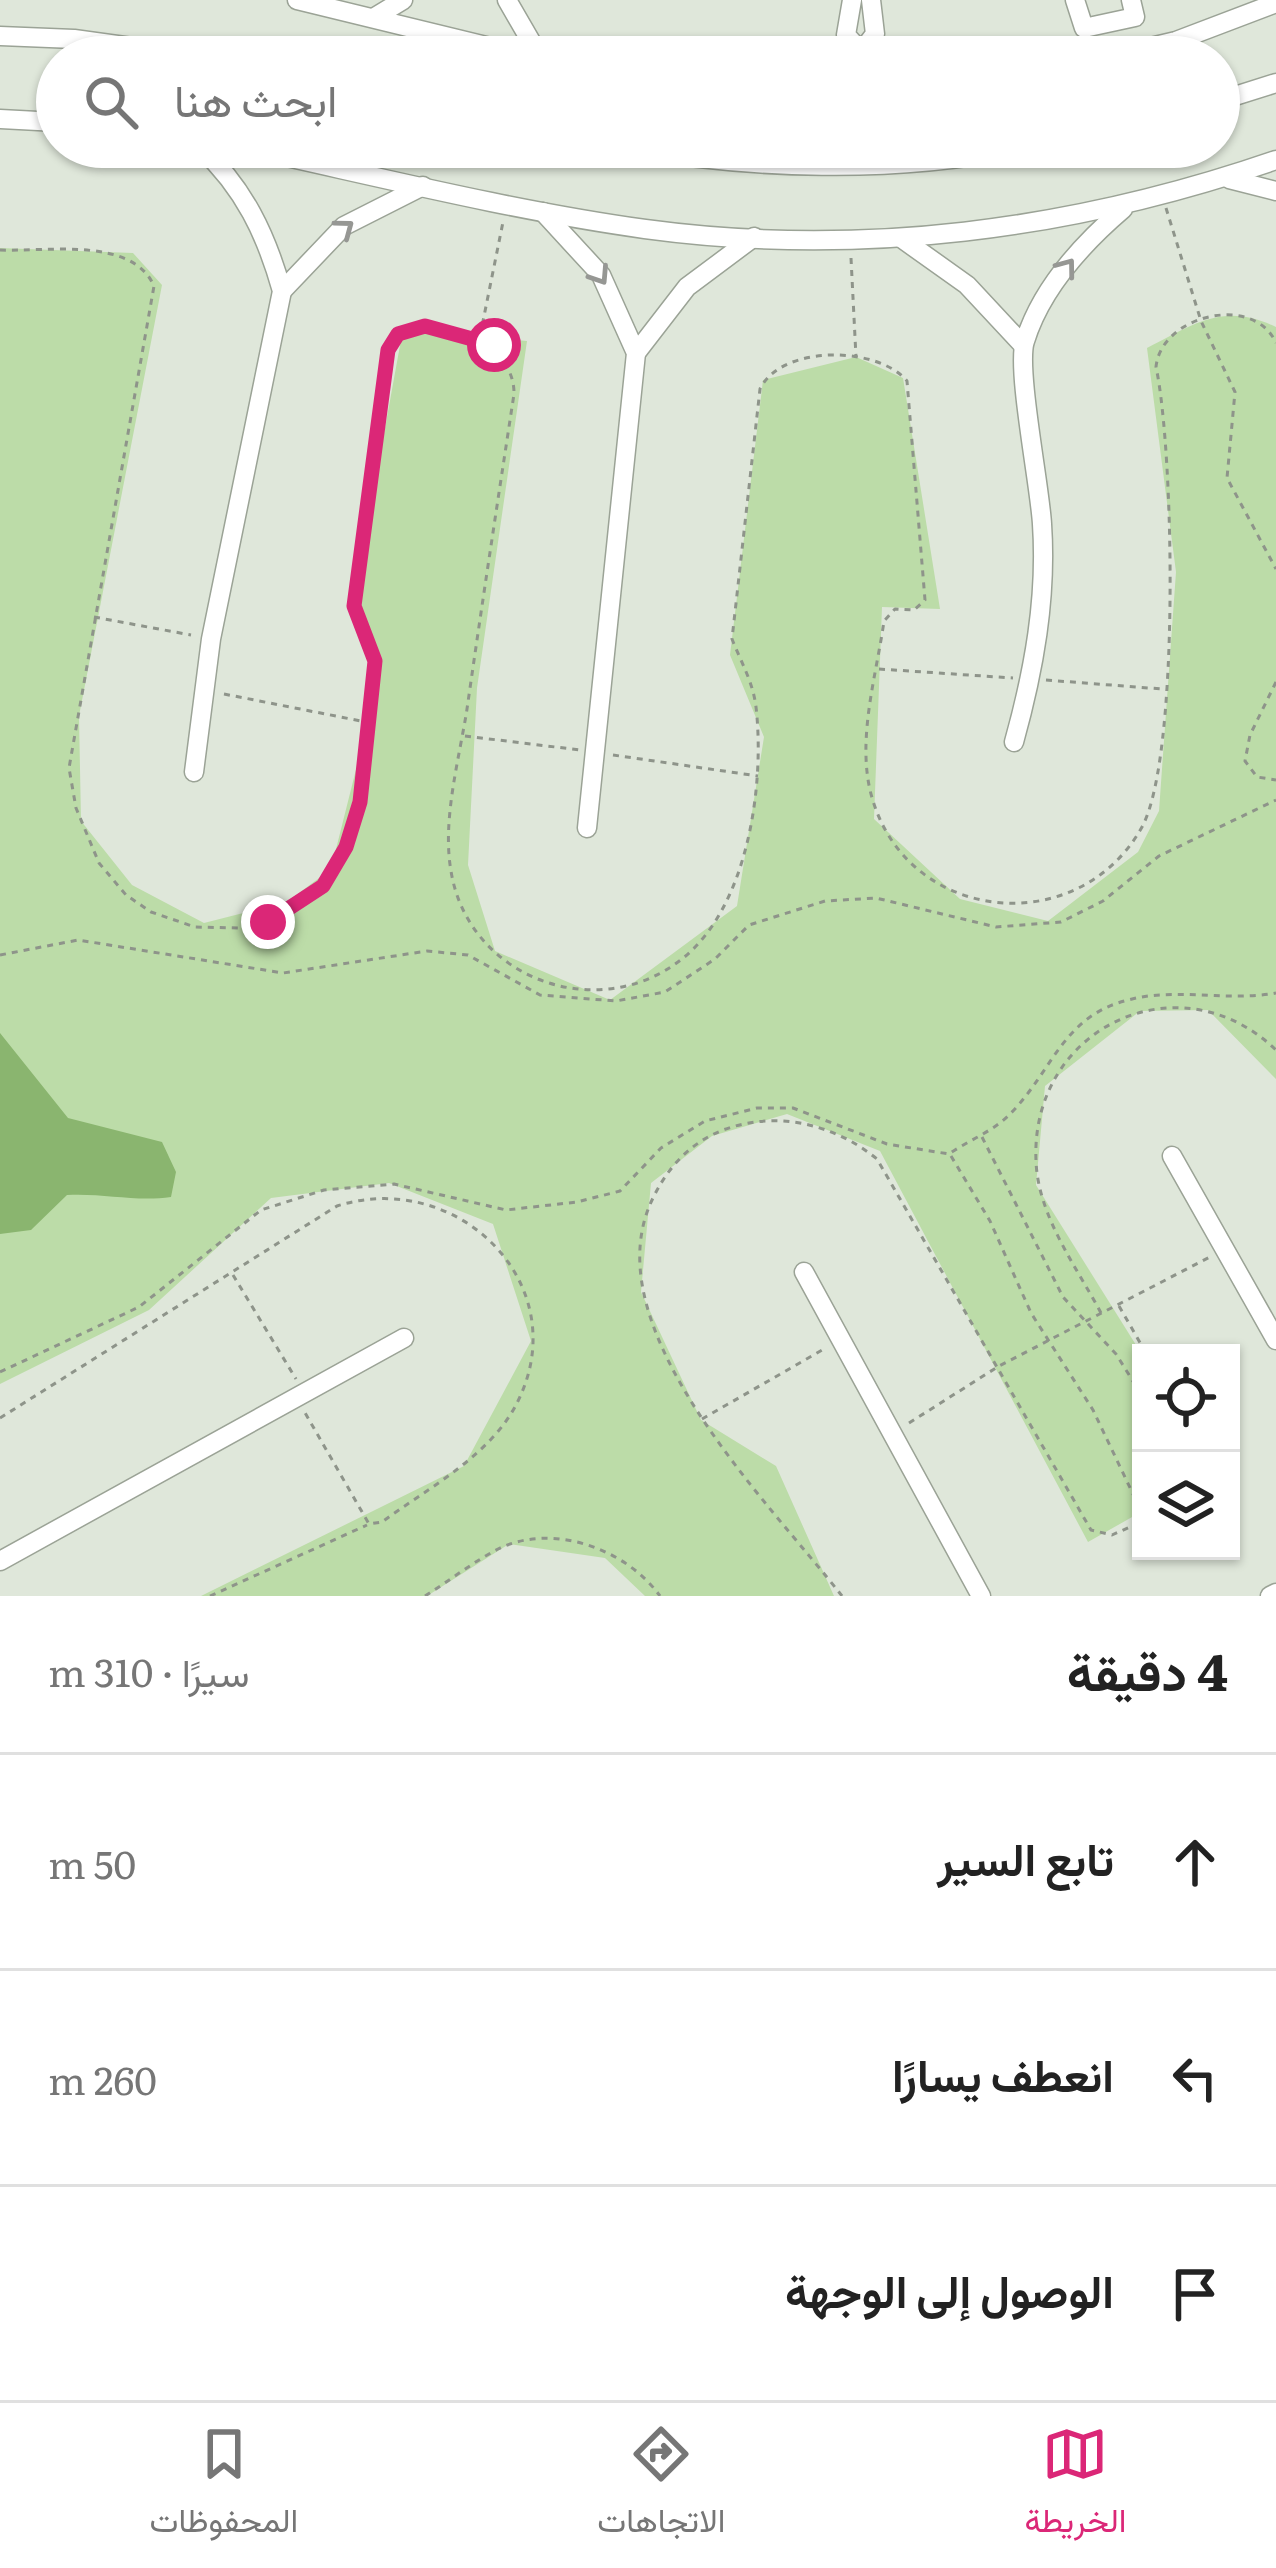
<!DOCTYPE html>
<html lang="ar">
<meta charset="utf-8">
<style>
:root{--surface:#fff;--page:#f6f6f6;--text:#222;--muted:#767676;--line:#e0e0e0;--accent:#db2777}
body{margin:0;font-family:Literata,Vazirmatn,serif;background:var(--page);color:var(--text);direction:rtl}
.controls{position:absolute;right:36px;bottom:36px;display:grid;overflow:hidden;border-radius:0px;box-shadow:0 3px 9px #0004}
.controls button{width:108px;height:108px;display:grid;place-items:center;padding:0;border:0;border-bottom:3px solid var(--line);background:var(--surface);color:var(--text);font:60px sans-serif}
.stop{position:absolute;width:36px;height:36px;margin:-27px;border:9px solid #db2777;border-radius:50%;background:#fff}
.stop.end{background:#db2777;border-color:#fff;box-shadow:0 3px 12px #0008}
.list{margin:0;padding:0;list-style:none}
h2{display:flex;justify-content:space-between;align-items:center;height:156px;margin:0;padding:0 48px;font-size:51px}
h2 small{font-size:39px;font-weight:400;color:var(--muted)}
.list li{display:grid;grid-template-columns:78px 1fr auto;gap:36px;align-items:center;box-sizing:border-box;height:216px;padding:0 48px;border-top:3px solid var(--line)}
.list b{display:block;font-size:45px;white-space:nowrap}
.list em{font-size:39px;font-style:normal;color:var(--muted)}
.icon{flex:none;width:66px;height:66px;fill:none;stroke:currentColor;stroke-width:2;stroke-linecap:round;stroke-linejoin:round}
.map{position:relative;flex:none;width:1276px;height:1596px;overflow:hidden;direction:ltr}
.search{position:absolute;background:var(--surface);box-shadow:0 3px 9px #0004;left:36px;right:36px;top:36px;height:132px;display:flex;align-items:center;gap:30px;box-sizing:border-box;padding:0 42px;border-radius:66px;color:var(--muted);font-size:45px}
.sheet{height:804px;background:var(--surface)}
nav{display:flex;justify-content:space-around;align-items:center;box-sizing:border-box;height:168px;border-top:3px solid var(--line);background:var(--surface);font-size:33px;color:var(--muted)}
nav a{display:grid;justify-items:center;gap:6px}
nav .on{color:var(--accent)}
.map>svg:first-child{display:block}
.green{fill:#bcdca8}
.water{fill:#8ab56f}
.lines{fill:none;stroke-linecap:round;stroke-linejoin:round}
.minor-casing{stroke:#9ba396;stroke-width:21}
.path{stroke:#8e948a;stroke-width:3;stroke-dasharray:6 6;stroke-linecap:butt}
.minor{stroke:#fff;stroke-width:18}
.oneway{stroke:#969794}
.route{stroke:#db2777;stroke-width:15}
</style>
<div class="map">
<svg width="1276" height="1596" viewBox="0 0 1276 1596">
<rect width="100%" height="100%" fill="#dfe7da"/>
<path class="green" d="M0 248 133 253 162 285 79 716 81 821 132 885 204 923 287 902 331 869 380 674 353 604 403 329 527 341 477 688 468 865 495 951 610 1000 737 906 764 737 730 655 763 380 856 357 903 378 940 609 882 607 874 819 960 899 1048 921 1138 852 1159 811 1176 572 1147 348C1196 323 1224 302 1276 327V1079L1208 1010 1140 1011 1045 1086 1036 1185 1141 1353V1512L1088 1542 880 1151 787 1114 712 1136 651 1183 641 1292 701 1420 776 1466 834 1596H645L605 1558 509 1544 427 1596H201L464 1466 531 1341 493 1224 389 1183 271 1198 149 1310 0 1384Z"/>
<path class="water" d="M0 1033 68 1118 162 1142 176 1172 171 1197C136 1202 103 1193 67 1195L31 1230 0 1234Z"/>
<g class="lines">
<defs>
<g id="minor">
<path d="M297 0 531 57"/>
<path d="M507 0 540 57"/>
<path d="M852 0 846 35 857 47H865L875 34 871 0"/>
<path d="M1075 0 1084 28 1135 17 1131 0"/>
<path d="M375 17 403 0"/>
<path d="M0 36 74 39 204 57"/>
<path d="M1108 57 1176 41 1276 3"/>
<path d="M1219 101 1276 83"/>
<path d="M0 119 57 122"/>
<path d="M241 147C375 176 509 210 645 229 859 258 1073 230 1276 160"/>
<path d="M621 147C747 169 897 175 1023 147"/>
<path d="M1229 179 1276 191"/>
<path d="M543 212 601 275 636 353 587 828"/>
<path d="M901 238 967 285 1023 345"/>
<path d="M282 291 344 226 423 186"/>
<path d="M636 353 687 287 754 237"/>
<path d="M1014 742C1034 670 1047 598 1042 524 1040 486 1016 368 1025 341 1041 289 1082 244 1123 209"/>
<path d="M194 772 211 639 282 291C266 234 244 188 200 147"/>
<path d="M1172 1156 1276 1340"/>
<path d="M804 1272 981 1596"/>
<path d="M0 1561 404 1338"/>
<path d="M1270 1596 1276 1593"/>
</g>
</defs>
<use href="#minor" class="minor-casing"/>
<g class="path">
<path d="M1166 208 1201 321 1235 392 1227 478 1276 569"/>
<path d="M0 250C46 252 132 236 154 286L69 768 76 808 99 863 126 895 151 912 195 927 240 928 282 916 323 886 346 846 360 802 375 661 354 606 391 342C425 304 515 338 514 394 498 499 482 604 467 709 459 760 442 820 451 871 468 978 597 1026 682 959 748 907 765 785 756 707 753 682 741 662 732 639L760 389C782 344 878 346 907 381L925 600 914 610 895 609 884 621C876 678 855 744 873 801 911 924 1079 940 1142 827 1180 757 1174 450 1156 367 1161 315 1254 293 1276 343"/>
<path d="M851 258 856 357"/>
<path d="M480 336 503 222"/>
<path d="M94 617 191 635"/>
<path d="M879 669 1013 678"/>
<path d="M1046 680 1162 689"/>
<path d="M1276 682 1250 735 1245 761 1257 777 1276 780"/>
<path d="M224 694 366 722"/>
<path d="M465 736 580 750"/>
<path d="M613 755 758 776"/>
<path d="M0 955 78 940 283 973 427 951 468 955 540 995 616 1001 665 992 715 959 749 925 825 901 876 898 996 927 1061 922 1103 901 1159 856 1276 800"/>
<path d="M982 1137 1063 1297 1116 1354 1141 1394"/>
<path d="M951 1156 990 1221 1031 1313 1093 1410 1133 1494 1141 1498"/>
<path d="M233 1275 296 1379"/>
<path d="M1119 1306 1146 1353"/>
<path d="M1101 1313C1076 1266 1038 1216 1036 1161 1030 1028 1179 957 1276 1050"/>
<path d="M0 1372 139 1307 261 1210 324 1190 394 1184 506 1210 577 1202 620 1191 661 1148 705 1121 757 1108H793L887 1144 949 1154C969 1140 994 1131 1011 1113 1053 1070 1063 1016 1128 1000 1176 987 1227 1002 1276 993"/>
<path d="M0 1418 337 1206C456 1168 576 1283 518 1401 492 1455 428 1488 382 1522L369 1524 304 1411"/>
<path d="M702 1419 824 1349"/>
<path d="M909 1423 999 1366 1210 1257"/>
<path d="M210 1596 367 1525"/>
<path d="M425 1596C449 1581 473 1562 498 1549 553 1522 626 1549 660 1596"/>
<path d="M842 1596C768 1501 590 1326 653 1198 668 1167 690 1143 723 1130 777 1110 834 1124 877 1159L1091 1530 1112 1535 1141 1522"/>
</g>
<use href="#minor" class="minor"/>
</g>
<defs><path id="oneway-chevron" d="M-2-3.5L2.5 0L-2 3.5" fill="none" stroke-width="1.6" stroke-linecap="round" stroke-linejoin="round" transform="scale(3)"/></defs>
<g class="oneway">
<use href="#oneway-chevron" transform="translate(345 228) rotate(-37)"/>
<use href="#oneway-chevron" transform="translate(1067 267) rotate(-53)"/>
<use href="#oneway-chevron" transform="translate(600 276) rotate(57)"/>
</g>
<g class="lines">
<path class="route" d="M268 922 323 886 346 847 360 802 375 661 354 606 388 350 398 334 425 326 494 345"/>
</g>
</svg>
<div class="controls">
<button><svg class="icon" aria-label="locate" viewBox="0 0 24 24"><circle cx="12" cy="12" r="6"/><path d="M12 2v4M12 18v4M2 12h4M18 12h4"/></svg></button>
<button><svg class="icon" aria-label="layers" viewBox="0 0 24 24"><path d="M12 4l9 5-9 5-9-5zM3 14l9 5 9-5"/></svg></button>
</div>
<div class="stop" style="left:494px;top:345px"></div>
<div class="stop end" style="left:268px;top:922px"></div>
<div class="search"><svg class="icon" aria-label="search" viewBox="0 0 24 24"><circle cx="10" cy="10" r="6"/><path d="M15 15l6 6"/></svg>ابحث هنا</div>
</div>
<section class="sheet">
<h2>4 دقيقة<small>سيرًا · 310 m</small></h2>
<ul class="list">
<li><svg class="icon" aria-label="ahead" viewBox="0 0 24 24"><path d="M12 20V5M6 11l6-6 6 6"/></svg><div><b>تابع السير</b></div><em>50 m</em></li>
<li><svg class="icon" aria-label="left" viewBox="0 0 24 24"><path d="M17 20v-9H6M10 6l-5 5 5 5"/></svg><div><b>انعطف يسارًا</b></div><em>260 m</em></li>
<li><svg class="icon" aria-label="arrive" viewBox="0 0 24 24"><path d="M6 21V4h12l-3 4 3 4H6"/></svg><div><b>الوصول إلى الوجهة</b></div></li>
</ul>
</section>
<nav>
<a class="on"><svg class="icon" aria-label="map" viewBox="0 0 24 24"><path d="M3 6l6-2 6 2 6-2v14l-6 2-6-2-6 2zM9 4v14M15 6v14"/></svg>الخريطة</a>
<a><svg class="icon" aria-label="directions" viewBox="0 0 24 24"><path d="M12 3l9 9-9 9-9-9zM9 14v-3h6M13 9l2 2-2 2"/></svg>الاتجاهات</a>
<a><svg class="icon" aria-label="saved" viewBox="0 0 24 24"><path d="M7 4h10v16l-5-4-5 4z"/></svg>المحفوظات</a>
</nav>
